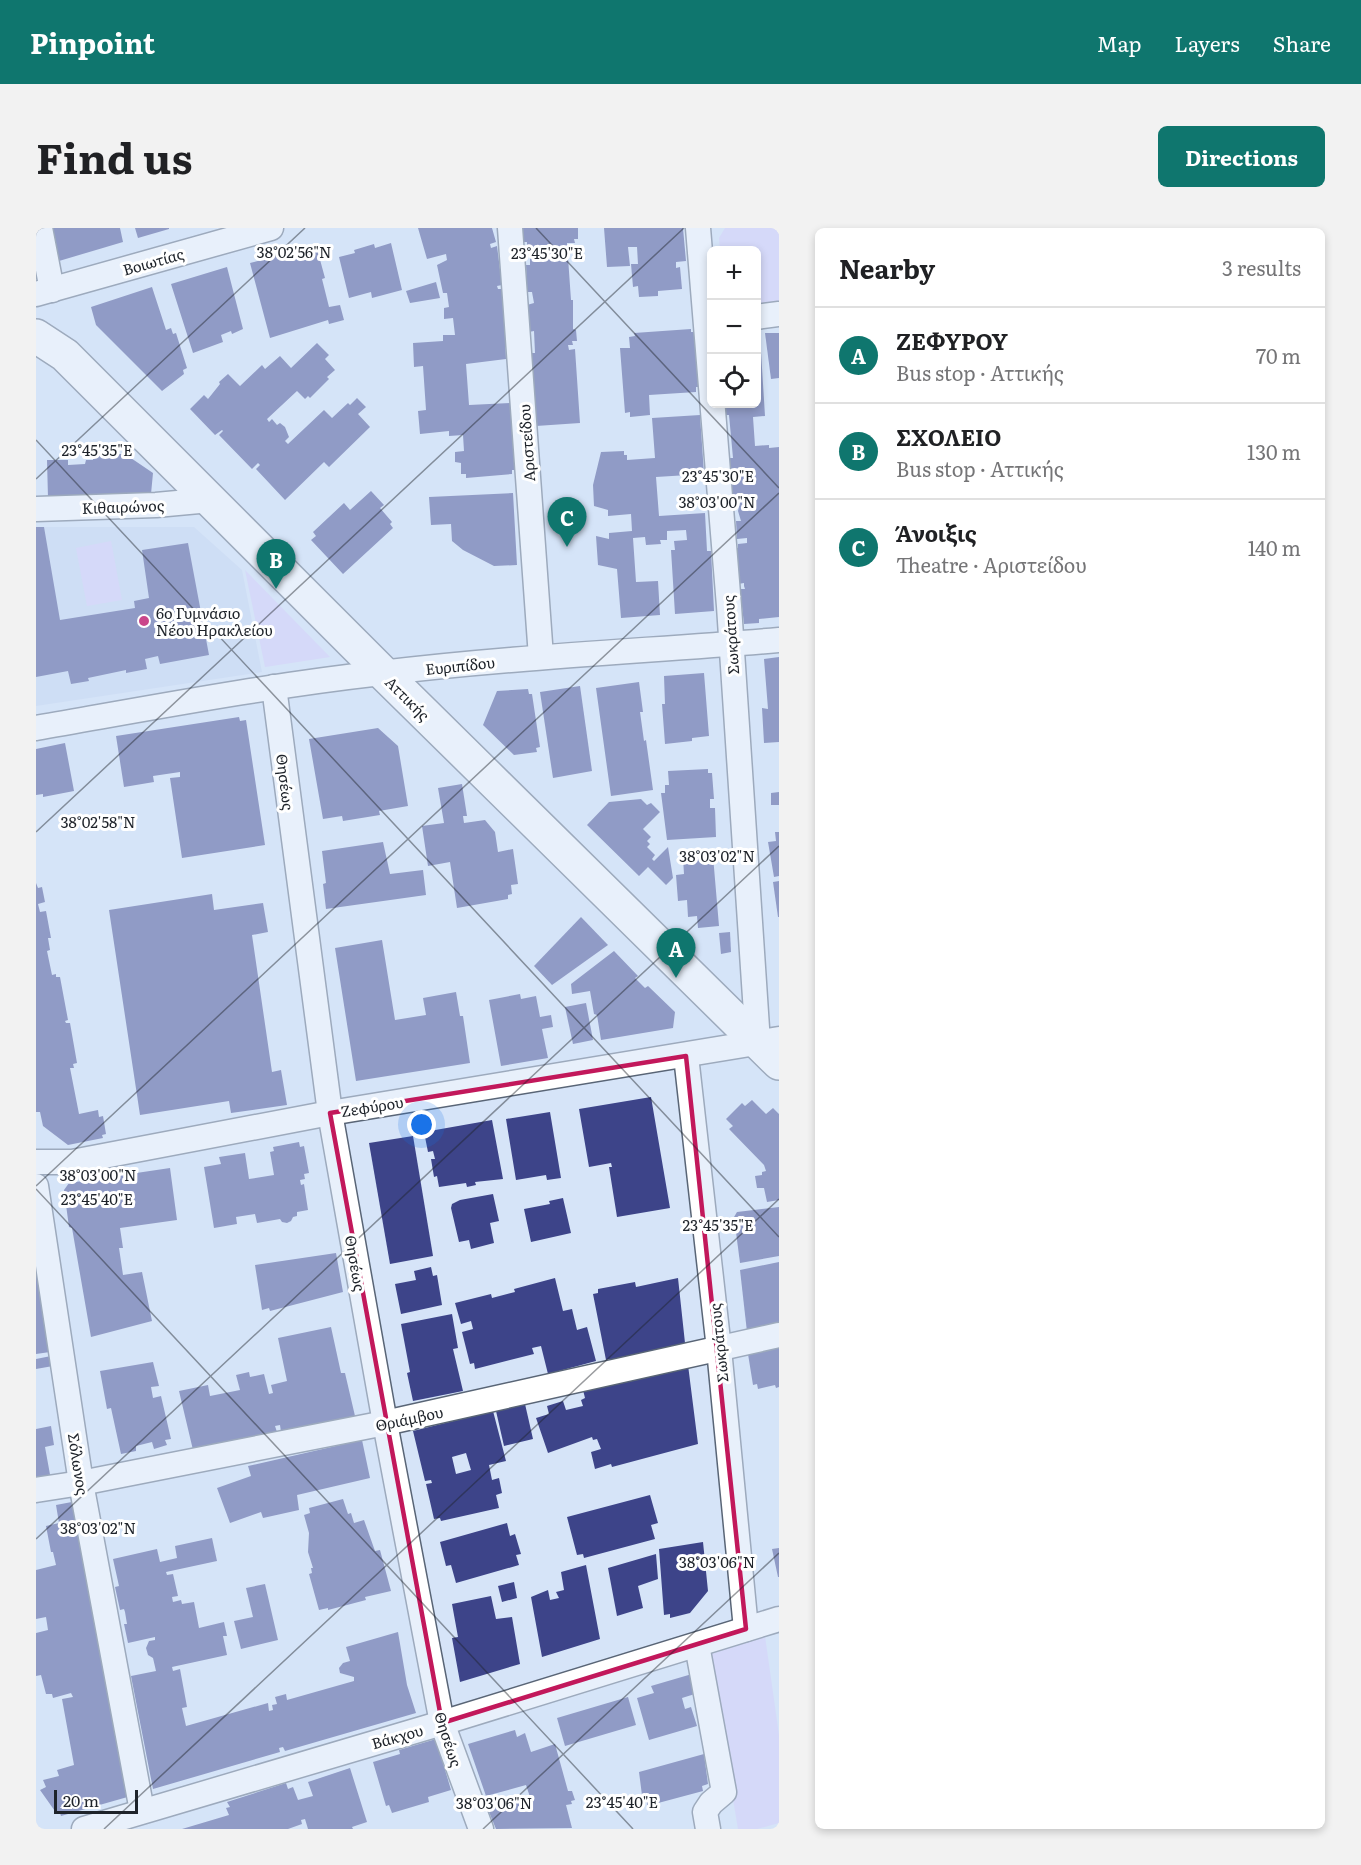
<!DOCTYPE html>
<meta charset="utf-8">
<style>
:root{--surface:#fff;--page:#f2f2f2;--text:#202124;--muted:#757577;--line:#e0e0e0;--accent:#0f766e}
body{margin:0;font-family:Literata,serif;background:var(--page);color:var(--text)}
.controls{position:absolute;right:18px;top:18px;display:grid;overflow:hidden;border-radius:9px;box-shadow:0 3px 9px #0003}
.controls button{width:54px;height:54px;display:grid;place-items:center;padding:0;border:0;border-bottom:2px solid var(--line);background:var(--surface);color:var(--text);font:30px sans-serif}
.scale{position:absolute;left:18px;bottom:15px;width:84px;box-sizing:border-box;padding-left:6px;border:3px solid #1e232a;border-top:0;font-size:16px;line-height:21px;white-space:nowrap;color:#1e232a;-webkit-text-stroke:4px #fff;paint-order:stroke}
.you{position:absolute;left:386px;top:897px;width:21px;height:21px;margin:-15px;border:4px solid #fff;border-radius:50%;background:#1a73e8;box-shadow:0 0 0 9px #1a73e833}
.badge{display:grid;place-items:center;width:39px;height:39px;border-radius:50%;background:var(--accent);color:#fff;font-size:20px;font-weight:700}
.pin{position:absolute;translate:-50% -50px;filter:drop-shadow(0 2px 3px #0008)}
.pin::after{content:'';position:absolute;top:32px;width:21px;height:18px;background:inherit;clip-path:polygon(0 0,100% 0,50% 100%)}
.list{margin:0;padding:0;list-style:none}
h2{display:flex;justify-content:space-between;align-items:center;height:78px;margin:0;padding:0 24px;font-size:26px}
h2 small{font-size:20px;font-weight:400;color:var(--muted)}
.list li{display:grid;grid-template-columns:39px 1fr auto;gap:18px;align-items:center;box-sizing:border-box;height:96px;padding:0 24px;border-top:2px solid var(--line)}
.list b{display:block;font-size:22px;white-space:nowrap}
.list p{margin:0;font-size:20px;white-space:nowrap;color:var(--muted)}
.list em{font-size:20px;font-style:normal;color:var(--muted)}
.icon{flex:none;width:33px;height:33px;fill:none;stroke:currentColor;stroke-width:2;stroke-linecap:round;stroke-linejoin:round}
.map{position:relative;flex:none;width:743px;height:1601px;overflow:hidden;border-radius:9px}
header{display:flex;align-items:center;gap:36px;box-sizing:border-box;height:84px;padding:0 30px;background:var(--accent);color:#fff}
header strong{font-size:28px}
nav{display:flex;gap:33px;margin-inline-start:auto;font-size:21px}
.intro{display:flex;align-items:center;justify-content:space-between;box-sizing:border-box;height:144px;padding:0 36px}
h1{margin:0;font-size:42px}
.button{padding:15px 27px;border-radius:9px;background:var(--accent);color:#fff;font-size:21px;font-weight:700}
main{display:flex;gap:36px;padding:0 36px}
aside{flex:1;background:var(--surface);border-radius:9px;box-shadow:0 3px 9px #0003}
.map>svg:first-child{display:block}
.built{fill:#c6d7f1}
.green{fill:#d6ccfa}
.building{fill:#3d4489;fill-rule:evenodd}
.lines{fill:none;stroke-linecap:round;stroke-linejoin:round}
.street-casing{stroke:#596576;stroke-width:27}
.secondary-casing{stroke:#596576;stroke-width:36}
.street{stroke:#fff;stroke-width:24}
.secondary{stroke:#fff;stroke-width:33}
.marked{fill:none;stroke:#c2185b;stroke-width:4.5;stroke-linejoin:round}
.ticks{fill:none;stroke:#1e232a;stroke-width:1.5;stroke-opacity:0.45}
.poi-dot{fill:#ca468b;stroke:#fff;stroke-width:2}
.labels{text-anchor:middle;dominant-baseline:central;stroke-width:6;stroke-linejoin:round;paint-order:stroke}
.street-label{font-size:15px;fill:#1e232a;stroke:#fff}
.poi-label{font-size:15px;fill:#1e232a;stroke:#fff;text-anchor:start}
.ticks-label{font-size:15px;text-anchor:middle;fill:#1e232a;stroke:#fff;stroke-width:6;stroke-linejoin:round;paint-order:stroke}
</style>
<header>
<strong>Pinpoint</strong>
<nav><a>Map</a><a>Layers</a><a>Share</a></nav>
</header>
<div class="intro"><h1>Find us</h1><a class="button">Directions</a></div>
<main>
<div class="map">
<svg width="743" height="1601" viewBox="0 0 743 1601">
<rect width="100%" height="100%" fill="#d6e4f8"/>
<path class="built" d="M0 299H158L206 342 226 444 0 478Z"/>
<g class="green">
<path d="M689 0H743V75L721 77 720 22H684L683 10Z"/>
<path d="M75 313 86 372 51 378 40 320Z"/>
<path d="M209 342 294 429 229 439Z"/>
<path d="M729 1408 743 1507V1595L721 1601H702L673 1427Z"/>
</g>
<g class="building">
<path d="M15 0H84L87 14 23 33Z"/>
<path d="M99 0H133V1L102 10Z"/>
<path d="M382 0H456L460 14 454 16 455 20 461 18 466 57 461 58 462 61H467L470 131 430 136 433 177 474 175 479 242H476V246L430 250V246H425V235L419 234V224L428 223 427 207 413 208V203L384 206 382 183 390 182 387 138 378 139 377 115 407 113V107H419L417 90 408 91V80L413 79 411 65H407L401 37 411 32 410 26 391 31Z"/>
<path d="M486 0H542V11H538L539 15H531L535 72H537V101L540 102 541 113H536L537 117H532L533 122 539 121 544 195 500 198 495 125H499L498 103 493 104 491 77 498 75 496 64H491L490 37H494V18H491V14H487Z"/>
<path d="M568 0H647L650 33 640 34V40L644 39 646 61 622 63V68L603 69 602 58 597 59 595 36H602L601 19H592L594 38 571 39Z"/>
<path d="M355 15 366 62 336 70 335 64 313 70 303 29 319 25 318 22 338 16 339 20Z"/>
<path d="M280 17 289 50 286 51 293 79 304 77 308 92 293 96 292 92 234 110 214 35 248 26 249 30 266 25V21Z"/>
<path d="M191 39 207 101 196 106 195 103 185 107 187 114 157 125 135 56Z"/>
<path d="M400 54 404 70 374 75 370 63Z"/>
<path d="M116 59 130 102 135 100 137 106 140 105 151 140 147 142 148 146 126 163 60 97 55 79Z"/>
<path d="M655 101V104H659L662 159H660V164L613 167 614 187 594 189V184L589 185 584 120H594L593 109 599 108 598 105Z"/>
<path d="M729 105H743V150L735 151Z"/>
<path d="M720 108H724L729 188 717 189 719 218 733 217V220L743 219V389L723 391V395L708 396 704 361H709L708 358V355L702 356 699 320H702V316L711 315V310L701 311 700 293H705L702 283 706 266 695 267 692 230H697L693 187H688L687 176H720Z"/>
<path d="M281 115 293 127 289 131 299 142 291 149 293 151 274 170 272 168 269 171 261 163 231 191 233 194 236 191 241 197 244 195 249 199 253 209 249 213 252 216 288 182 296 190 312 175 314 177 321 170 330 179 322 186 334 199 293 239 288 234 249 272 220 241 224 237 222 235 216 241 183 207 187 203 186 202 179 207 154 181 168 167 172 171 184 156 183 154 192 146 204 158 226 137 229 141 244 128 255 140Z"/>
<path d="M664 187 668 246 620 249 623 288 669 285 671 323H675L678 383 639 386 635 322H639L638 313 651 312 650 302 631 303V312H624L625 316 610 317 609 309 597 310 600 354 622 353 624 387 585 390 581 341 562 337 560 308 573 311V305L596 303 595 286 572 288V282L558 278 557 257 565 224 588 223V227H591V232L619 230 616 190Z"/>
<path d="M57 226H89L117 245 115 266 12 270 11 232H32V237L49 236 50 232H57Z"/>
<path d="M335 263 348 277 344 280 356 294 354 296 357 300 307 346 275 312 280 308 277 304 308 275 314 282Z"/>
<path d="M477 265 481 337 458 338 427 322 416 313 415 296 395 297 393 269Z"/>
<path d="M0 299H8L24 392 99 380 98 373 113 370 106 322 152 315 173 427 124 436 122 428 109 431 111 441 90 445V442L52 450 53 453 35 456 32 443 0 449Z"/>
<path d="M743 429V514L728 515 726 480 732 481 728 431Z"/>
<path d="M668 445 673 508 656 510V513L629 516 626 476H629L628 448Z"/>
<path d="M603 454 607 484H604L608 513 610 512 617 562 575 568 560 460Z"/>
<path d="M544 458 556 543 517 550 504 464Z"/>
<path d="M492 461 493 466H496L504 519 500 520 501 524 478 527 447 497 461 463Z"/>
<path d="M203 489 204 493 210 492 229 617 146 630 134 550 144 549V544L117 548 118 554 88 559 80 508Z"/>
<path d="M342 500 362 518 372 578 343 583 344 587 307 593 306 588 287 591 273 511Z"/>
<path d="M29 515 38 563 7 569V566L0 567V521Z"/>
<path d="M672 541V545H676L678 571H674V580H679L680 609 631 612 625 565H629V557H633L632 543Z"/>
<path d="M426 556 431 588H427L428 595 449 592 459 604 462 624 477 621 482 656 475 657 476 666 472 667V671L421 680 414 634 392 638 386 598 408 595 402 560Z"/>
<path d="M743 564V577H735V565Z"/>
<path d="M605 571 611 577 615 575 624 584 607 601 615 609 611 613 614 616 611 619 619 627 616 631 618 633 632 619 637 650 630 657 612 639 603 648 551 597 573 574Z"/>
<path d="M739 604H743V648L738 649 732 614 740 613Z"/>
<path d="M347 614 354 646 387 642 390 667 290 681 287 656 290 655 286 623Z"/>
<path d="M677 628 683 698 662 700 661 688 652 689 651 672 642 673 640 647 648 646 647 630Z"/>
<path d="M743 653V689H742L737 654Z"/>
<path d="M0 655 2 660 6 659 9 674 2 676 4 684 10 683 15 710H12L14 722 11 723 16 747 20 746V749H24L32 792 29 793 30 795H34L41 835 37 836 38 840H34L43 886 62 882 63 889 67 888 70 906 66 907 67 910 32 917 7 898 4 884H0Z"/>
<path d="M176 666 178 682 227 675 232 704 216 707 236 844 245 842 251 877 195 885 193 873 104 887 73 682Z"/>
<path d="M545 689 572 717 516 757 498 738Z"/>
<path d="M694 704 695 724 685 726 683 705Z"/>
<path d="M346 712 359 792 390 787 387 770 420 764 424 788H427L434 835 320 853 299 720Z"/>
<path d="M578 723 602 748 599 750 609 760 612 758 639 784 637 800 565 812 561 787 558 786 554 763 536 766 535 756Z"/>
<path d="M484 766 485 771 500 768 504 789 515 787 517 799 506 801 512 830 465 838 453 772Z"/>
<path d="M550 775 557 812 537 816 529 779Z"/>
<path d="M615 869 634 980 581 989 573 939H576L575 935 553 939 543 881Z"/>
<path d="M716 872 730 886 737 880 743 886V972L731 974 728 960H721L719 948 726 947V944L730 943 728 937 693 901 697 898 690 891 706 875 709 878Z"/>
<path d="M514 884 525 950 511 952 510 947 480 952 470 891Z"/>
<path d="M456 892 467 951 439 954 440 957 431 959 430 955 403 959 401 948 398 949 395 931H399L397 923 392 924 388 904Z"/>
<path d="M377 908 397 1028 354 1036 333 915Z"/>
<path d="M263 914 264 919 268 918 273 945 268 946 269 951 264 952 265 957 268 956 272 982 261 984V988L257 989 255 993 251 995 246 994 244 991 221 995 219 986 200 989 201 996 178 1000 168 939 185 936 183 929 209 925 213 951 238 947 234 924 238 923 237 919Z"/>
<path d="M134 940 141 992 84 1000 87 1020H83L87 1047 106 1044 116 1093 55 1109 36 1000 33 999 28 962 33 955Z"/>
<path d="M457 966 463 993 454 995 458 1015 435 1021 433 1012 423 1014 415 980 416 976 424 972Z"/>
<path d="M527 970 535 1005 495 1014 488 981 514 976 513 973Z"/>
<path d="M743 979V1028L704 1035 698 989 701 984Z"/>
<path d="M300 1025 307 1064 234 1083 233 1080 226 1082 219 1037Z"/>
<path d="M743 1034V1094L711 1104 704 1042Z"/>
<path d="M0 1038 14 1124 0 1126Z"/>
<path d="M395 1039 397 1048 401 1047 406 1077 365 1086 359 1056 380 1052 378 1043Z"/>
<path d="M519 1050 527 1083 536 1081 541 1102 551 1099 560 1133 512 1146 505 1118 496 1120 498 1126 439 1141 438 1135 434 1136 426 1104 437 1101 435 1093 425 1096 419 1075 455 1066 456 1070 479 1064 478 1061Z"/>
<path d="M642 1050 649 1115 611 1124V1127L575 1134 574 1131 570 1132 557 1066 562 1065V1061L599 1054 600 1059Z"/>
<path d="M416 1086 422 1120 417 1121 427 1163 377 1173 371 1145 374 1144 365 1096Z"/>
<path d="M295 1099 305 1145H309L319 1188 245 1204 244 1197 239 1198 241 1204 157 1222 143 1163 172 1157 174 1168 204 1162 200 1147 213 1144 214 1149 228 1146 233 1166 237 1165 235 1157 251 1153 242 1110Z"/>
<path d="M743 1119V1159L740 1160 739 1157 722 1161 721 1156 717 1157 712 1126Z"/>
<path d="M15 1128 17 1138 0 1141V1131Z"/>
<path d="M117 1134 123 1158 115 1159 117 1170 125 1168 135 1211 129 1212 131 1217 118 1221 116 1214 100 1218V1223L85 1226 75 1180 71 1181 64 1143Z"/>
<path d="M652 1137 662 1216 576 1239 575 1236 559 1241 555 1224 565 1221 561 1211 557 1212 556 1209 512 1225 500 1190 513 1186 511 1178 527 1173 530 1182 547 1178 545 1172 549 1170 547 1162Z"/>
<path d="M489 1176 497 1211 468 1218 460 1183Z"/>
<path d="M457 1183 470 1233 453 1237 456 1252 463 1250 466 1265 460 1267 463 1280 405 1293 404 1290 398 1291 390 1256 396 1255 395 1252 389 1253 377 1203ZM430 1225 435 1242 420 1246 416 1229Z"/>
<path d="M15 1198 18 1217 9 1219 15 1252 0 1255V1201Z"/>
<path d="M326 1212 334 1250 261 1267 263 1282 227 1290 225 1284 194 1295 181 1260 215 1248 212 1238Z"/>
<path d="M614 1267 622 1295 615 1297 619 1311 548 1330 547 1326 541 1327 531 1289Z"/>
<path d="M307 1271 312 1286 315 1285 318 1295 328 1292 339 1323 344 1322 355 1363 329 1369 330 1372 292 1382V1380L283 1382 273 1346 276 1345 275 1340H277L272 1324 273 1305 268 1287 274 1285 273 1280Z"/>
<path d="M41 1273 95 1568 25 1588 24 1585 21 1586 4 1562 10 1559 7 1552 23 1548 21 1542 38 1537 26 1471 37 1469 35 1465 17 1470 16 1466H10L5 1447 0 1448V1405L12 1402 10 1389 0 1391V1342L20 1337 17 1324H15L10 1298 23 1295 20 1277Z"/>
<path d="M471 1295 474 1308 479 1306 485 1326 480 1327 483 1337 420 1355 415 1337 410 1338 404 1314Z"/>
<path d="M176 1310 181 1333 130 1344 131 1347 137 1346 142 1368 136 1369 137 1374 145 1372 146 1376 158 1374 163 1400 188 1394 191 1408H187L191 1427 136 1439 137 1443 144 1441 151 1479 146 1480 150 1498 232 1475 233 1483 237 1482 236 1477 241 1476 239 1469 250 1466 251 1472 318 1453V1449L304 1445 303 1440 307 1435 314 1433 310 1419 362 1404 371 1457 380 1485 249 1523 247 1519 243 1520 244 1524 117 1561 95 1448 120 1443 117 1430 112 1427 110 1420 113 1413 119 1412V1409L92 1415 88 1396H91L89 1384 88 1381 84 1382 79 1359 83 1358 77 1331 121 1321 124 1334 141 1330 139 1318Z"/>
<path d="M667 1314 672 1363 654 1385 634 1390V1386L628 1387 623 1321Z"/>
<path d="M743 1320V1349H742L736 1321Z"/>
<path d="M620 1326 622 1351 602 1358 607 1380 581 1388 572 1340Z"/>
<path d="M550 1337 564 1411 506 1429 495 1369 512 1362 514 1372 523 1370 520 1364 528 1362 525 1344Z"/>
<path d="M478 1354 481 1370 466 1374 462 1358Z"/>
<path d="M229 1356 242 1412 205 1421 198 1393 217 1389 210 1360Z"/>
<path d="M455 1368 460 1391 476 1389 484 1436 424 1454 416 1410 422 1409 416 1376Z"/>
<path d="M656 1446 662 1465 646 1470 649 1481 655 1479 661 1498 613 1512 601 1470 618 1465 615 1458Z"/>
<path d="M592 1469 600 1497 529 1518 521 1490Z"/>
<path d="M479 1502 481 1509 489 1505 495 1524 519 1516 532 1563H536L539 1572 535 1573 536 1576 530 1577 536 1600 460 1601 453 1584 456 1583 455 1579 494 1569 490 1557 450 1568 432 1516Z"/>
<path d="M400 1511 415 1562 392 1569 393 1574 356 1585 353 1577 350 1578 337 1534 364 1526 363 1522Z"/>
<path d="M668 1526 672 1556 666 1558 667 1563 611 1578V1574L607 1575 603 1544Z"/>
<path d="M314 1540 331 1594 316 1599 317 1601H272L269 1591 265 1592 266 1596 252 1601H146L193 1587 190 1580 194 1579 191 1574 250 1555 252 1561 257 1559 262 1572 277 1568 272 1554Z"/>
</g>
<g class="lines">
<defs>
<g id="street">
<path d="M4 0 16 62"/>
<path d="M474 0 505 429"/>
<path d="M662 0 693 378 722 815"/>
<path d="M0 66 235 0"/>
<path d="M720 89 743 86"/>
<path d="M0 281 120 277 174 272"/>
<path d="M238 459 294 885 349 1195 406 1495 445 1601"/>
<path d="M0 500C115 480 229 458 345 445 477 429 610 423 743 412"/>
<path d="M650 828 683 1121 710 1401"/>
<path d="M0 934H36L294 885 743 811"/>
<path d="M0 958 45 1255 106 1583"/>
<path d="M0 1262 45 1255 349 1195 743 1107"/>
<path d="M661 1417 688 1564 675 1575 669 1584 672 1601"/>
<path d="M48 1601 406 1495 743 1391"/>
</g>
<path id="secondary" d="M0 108 29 127 346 444 743 835"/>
</defs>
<use href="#street" class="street-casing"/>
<use href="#secondary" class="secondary-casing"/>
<use href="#street" class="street"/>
<use href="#secondary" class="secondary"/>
</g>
<path d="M0 0H743V1601H0ZM650 828 710 1401 406 1495 294 885Z" fill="#d6e4f8" fill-opacity=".55" fill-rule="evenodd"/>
<path class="marked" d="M650 828 710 1401 406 1495 294 885Z"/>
<path class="ticks" d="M500 0 743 260M0 212 743 1009M0 251 269 0M0 604 648 0M0 958 743 265M0 961 597 1601M0 1311 743 618M68 1601 743 971M447 1601 743 1325"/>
<circle class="poi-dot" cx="108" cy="393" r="6"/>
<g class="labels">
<g class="street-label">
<text transform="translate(117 33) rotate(-16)">Βοιωτίας</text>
<text transform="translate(490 215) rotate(-94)">Αριστείδου</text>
<text transform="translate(87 278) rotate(-2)">Κιθαιρώνος</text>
<text transform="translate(694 407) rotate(-94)">Σωκράτους</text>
<text transform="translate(424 437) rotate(-6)">Ευριπίδου</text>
<text transform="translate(372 470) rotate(45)">Αττικής</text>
<text transform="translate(250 554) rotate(83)">Θησέως</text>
<text transform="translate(336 878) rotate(-9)">Ζεφύρου</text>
<text transform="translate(320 1035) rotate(80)">Θησέως</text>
<text transform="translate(682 1115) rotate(-96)">Σωκράτους</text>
<text transform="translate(373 1190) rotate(-12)">Θριάμβου</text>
<text transform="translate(43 1236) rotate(81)">Σόλωνος</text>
<text transform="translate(361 1508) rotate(-16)">Βάκχου</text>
<text transform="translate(413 1511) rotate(72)">Θησέως</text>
</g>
<g class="poi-label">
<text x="120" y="384">6ο Γυμνάσιο<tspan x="120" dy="17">Νέου Ηρακλείου</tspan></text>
</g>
</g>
<g class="ticks-label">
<text x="258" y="30">38°02'56"N</text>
<text x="511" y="31">23°45'30"E</text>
<text x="61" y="228">23°45'35"E</text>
<text x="682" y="254">23°45'30"E</text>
<text x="681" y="280">38°03'00"N</text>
<text x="62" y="600">38°02'58"N</text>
<text x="681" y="634">38°03'02"N</text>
<text x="62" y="953">38°03'00"N</text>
<text x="61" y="977">23°45'40"E</text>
<text x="682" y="1003">23°45'35"E</text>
<text x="62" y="1306">38°03'02"N</text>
<text x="681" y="1340">38°03'06"N</text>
<text x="586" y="1580">23°45'40"E</text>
<text x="458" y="1581">38°03'06"N</text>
</g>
</svg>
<div class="controls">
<button>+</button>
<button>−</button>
<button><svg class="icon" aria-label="locate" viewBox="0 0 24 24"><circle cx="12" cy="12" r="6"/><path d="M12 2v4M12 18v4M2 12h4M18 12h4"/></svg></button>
</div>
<div class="scale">20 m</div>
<div class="you"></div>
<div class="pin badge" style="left:640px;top:750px">A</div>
<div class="pin badge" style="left:240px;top:361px">B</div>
<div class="pin badge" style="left:531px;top:319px">C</div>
</div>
<aside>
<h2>Nearby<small>3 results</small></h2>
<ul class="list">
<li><span class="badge">A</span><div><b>ΖΕΦΥΡΟΥ</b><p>Bus stop · Αττικής</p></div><em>70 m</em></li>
<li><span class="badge">B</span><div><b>ΣΧΟΛΕΙΟ</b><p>Bus stop · Αττικής</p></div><em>130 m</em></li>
<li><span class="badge">C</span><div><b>Άνοιξις</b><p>Theatre · Αριστείδου</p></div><em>140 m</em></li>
</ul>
</aside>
</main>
